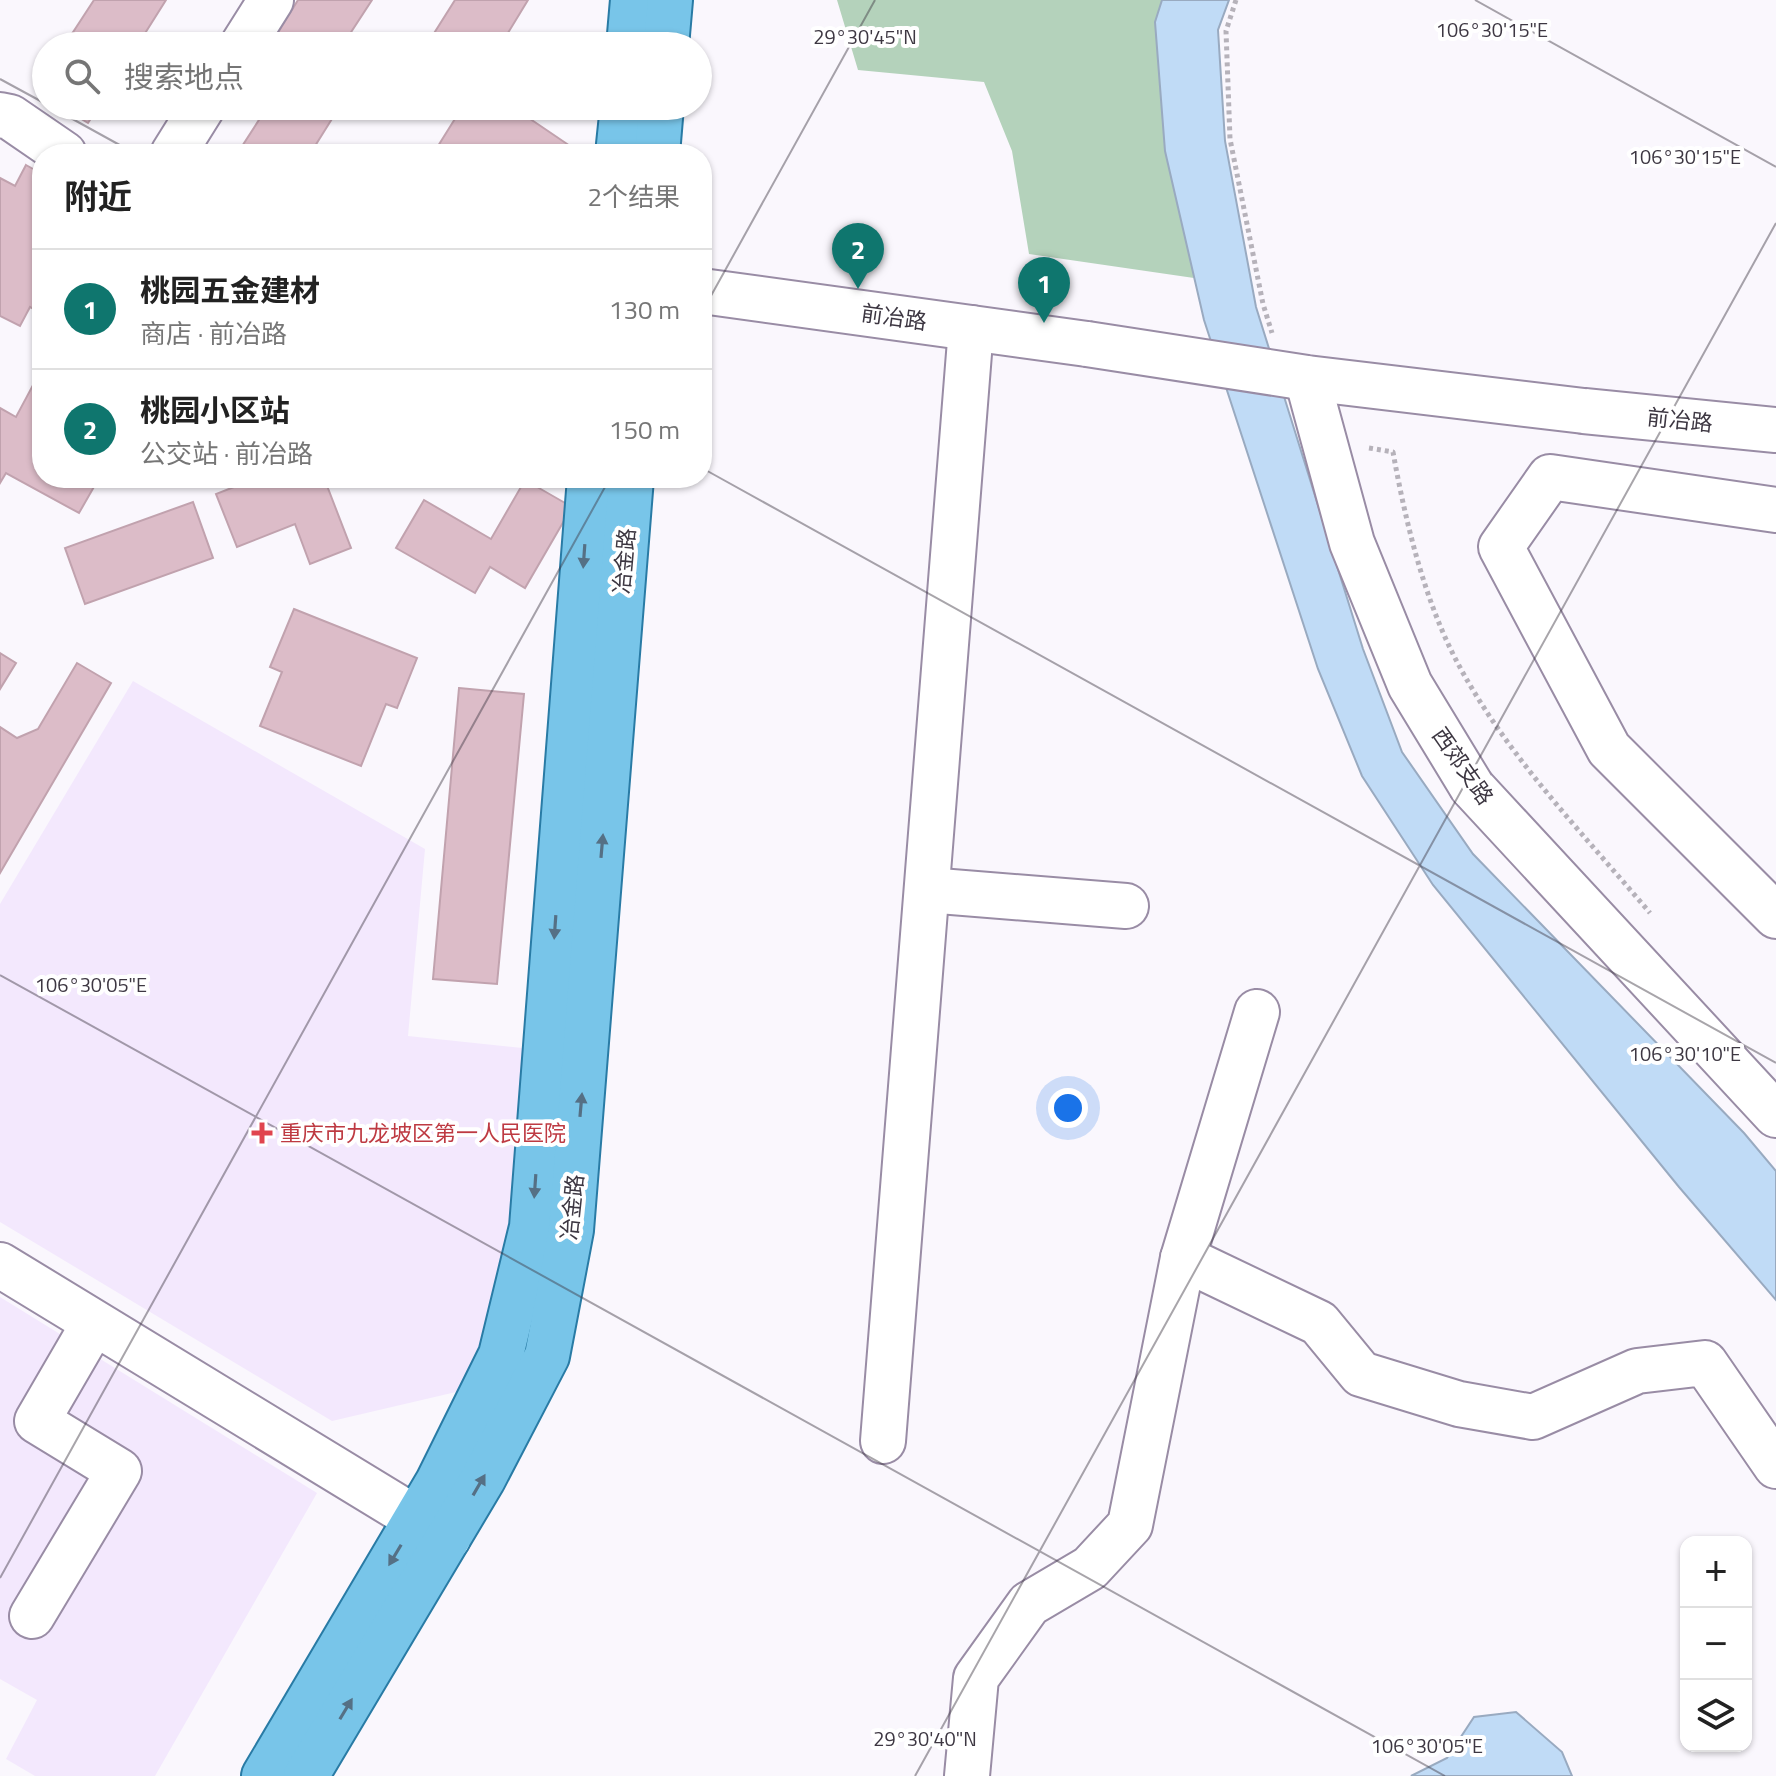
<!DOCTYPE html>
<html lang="zh">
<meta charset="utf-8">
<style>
:root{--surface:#fff;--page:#f6f6f6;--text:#222;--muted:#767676;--line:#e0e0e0;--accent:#0f766e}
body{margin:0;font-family:"Titillium Web","Noto Sans SC",sans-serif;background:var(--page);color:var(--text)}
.controls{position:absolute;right:24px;bottom:24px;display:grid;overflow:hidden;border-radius:16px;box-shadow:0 2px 6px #0004}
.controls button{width:72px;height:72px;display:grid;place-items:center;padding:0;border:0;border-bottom:2px solid var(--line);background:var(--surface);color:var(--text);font:40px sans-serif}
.you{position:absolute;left:1068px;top:1108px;width:28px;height:28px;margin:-20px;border:6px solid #fff;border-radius:50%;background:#1a73e8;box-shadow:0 0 0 12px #1a73e833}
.badge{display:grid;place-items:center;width:52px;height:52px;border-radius:50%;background:var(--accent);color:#fff;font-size:26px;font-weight:700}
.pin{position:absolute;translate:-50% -66px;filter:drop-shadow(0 2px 4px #0008)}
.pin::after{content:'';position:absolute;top:42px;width:28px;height:24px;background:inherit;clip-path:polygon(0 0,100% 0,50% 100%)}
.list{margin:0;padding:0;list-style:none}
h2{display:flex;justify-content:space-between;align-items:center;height:104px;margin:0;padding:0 32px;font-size:34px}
h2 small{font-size:26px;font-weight:400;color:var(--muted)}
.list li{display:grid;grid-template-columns:52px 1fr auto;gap:24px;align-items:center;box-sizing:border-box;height:120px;padding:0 32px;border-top:2px solid var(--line)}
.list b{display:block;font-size:30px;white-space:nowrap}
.list p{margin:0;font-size:26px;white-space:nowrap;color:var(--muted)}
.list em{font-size:26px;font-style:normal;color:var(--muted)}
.icon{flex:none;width:44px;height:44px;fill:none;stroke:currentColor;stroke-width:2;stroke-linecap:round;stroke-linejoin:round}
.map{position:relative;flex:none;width:1776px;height:1776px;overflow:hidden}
.search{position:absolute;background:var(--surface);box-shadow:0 2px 6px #0004;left:32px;top:32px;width:680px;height:88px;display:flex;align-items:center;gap:20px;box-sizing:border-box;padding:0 28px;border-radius:44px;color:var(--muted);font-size:30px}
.panel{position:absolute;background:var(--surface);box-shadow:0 2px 6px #0004;left:32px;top:144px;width:680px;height:344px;border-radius:32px}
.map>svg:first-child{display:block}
.built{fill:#f3e8fd}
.green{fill:#b4d2bb}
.water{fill:#c0dbf6;stroke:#99aac0;stroke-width:2}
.building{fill:#dcbcc8;stroke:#c1a2ae;stroke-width:2}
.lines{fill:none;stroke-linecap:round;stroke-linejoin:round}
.minor-casing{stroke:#998ca5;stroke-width:48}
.major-casing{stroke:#297ba5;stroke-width:48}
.path{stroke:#b6b2ba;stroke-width:5;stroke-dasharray:4 4;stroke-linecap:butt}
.minor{stroke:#fff;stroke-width:44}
.major{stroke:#78c5e9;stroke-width:44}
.minor-bridge-casing{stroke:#998ca5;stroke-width:48;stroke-linecap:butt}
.minor-bridge{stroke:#fff;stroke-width:44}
.oneway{fill:#557085}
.ticks{fill:none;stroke:#3d3742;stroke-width:2;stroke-opacity:0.45}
.health-dot{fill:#e0444e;stroke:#fff;stroke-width:3}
.labels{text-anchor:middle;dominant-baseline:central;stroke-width:8;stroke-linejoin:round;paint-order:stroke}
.street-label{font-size:22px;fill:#3d3742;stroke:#fff}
.health-label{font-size:22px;fill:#be3a42;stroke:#fff;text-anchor:start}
.ticks-label{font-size:20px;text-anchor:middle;fill:#3d3742;stroke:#fff;stroke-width:8;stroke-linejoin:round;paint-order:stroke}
</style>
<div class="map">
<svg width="1776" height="1776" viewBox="0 0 1776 1776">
<rect width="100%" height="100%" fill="#faf7fd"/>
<g class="built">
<path d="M133 681 425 849 408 1036 532 1049 517 1217 478 1350 456 1392 332 1421 0 1222V904Z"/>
<path d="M0 1297 317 1493 155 1776H35L6 1759 37 1700 0 1679Z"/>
</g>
<path class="green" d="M837 0H1162L1155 22 1194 278 1029 254 1012 151 984 82 858 70Z"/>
<g class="water">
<path d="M1162 0H1229L1218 30 1225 141 1256 307 1363 649 1402 752 1473 854 1744 1133 1776 1171V1300L1679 1187 1433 885 1362 776 1318 669 1204 320 1165 151 1155 22Z"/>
<path d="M1516 1712 1562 1752 1572 1776H1411L1447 1758 1474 1717Z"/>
</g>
<g class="building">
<path d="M94 0H166L137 46H64Z"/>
<path d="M298 0H372L342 46H275L271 44Z"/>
<path d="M455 0H528L500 46H426Z"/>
<path d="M60 106H99L88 123Z"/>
<path d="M268 106H340L310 154H237Z"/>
<path d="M463 106H511L576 150 574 154H433Z"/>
<path d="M26 165 42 174V314L30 307 20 326 0 316V178L15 186Z"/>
<path d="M40 372 42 478H99L79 513 6 473 0 483V408L16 417Z"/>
<path d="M257 478H324L351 548 310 564 295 524 237 547 216 494Z"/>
<path d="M525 480 572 507 525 588 490 567 475 593 396 548 424 500 491 539Z"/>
<path d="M193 502 213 558 85 604 65 548Z"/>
<path d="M294 609 417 658 397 708 386 704 361 766 260 726 282 672 270 667Z"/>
<path d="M0 653 16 663 0 689Z"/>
<path d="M77 663 111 683 0 873V727L17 738 38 729Z"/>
<path d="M459 688 524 694 497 984 433 979Z"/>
</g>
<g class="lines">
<defs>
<g id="minor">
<path d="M242 46 271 0"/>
<path d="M0 115 10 117 64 154"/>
<path d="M173 154 203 106"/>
<path d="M702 291 1087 344"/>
<path d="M1584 411 1776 430"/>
<path d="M1776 510 1550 477 1501 547 1609 749 1776 916"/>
<path d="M1472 787 1776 1115"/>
<path d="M927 890 1126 906"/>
<path d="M1183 1258 1319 1323 1361 1374 1459 1404 1533 1417 1637 1371 1705 1363 1776 1466"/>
<path d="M0 1265 448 1538"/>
<path d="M883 1441 971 328"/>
<path d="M32 1616 119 1471 37 1421 94 1323"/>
<path d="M967 1776 976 1678 1029 1604 1090 1568 1130 1525 1183 1258 1257 1012"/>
</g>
<g id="major">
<path d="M629 46 633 0"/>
<path d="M666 46 670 0"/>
<path d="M618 154 623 106"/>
<path d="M657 154 661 106"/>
<path d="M264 1776 438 1482 501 1355 532 1227 590 478"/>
<path d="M306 1776 483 1479 547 1356 571 1230 631 478"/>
</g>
</defs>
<use href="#minor" class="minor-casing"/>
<use href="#major" class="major-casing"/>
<g class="path">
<path d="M1236 0 1226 31 1230 139 1263 304 1272 333"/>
<path d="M1369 448 1393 452C1405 519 1423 595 1454 656 1503 752 1581 831 1650 913"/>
</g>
<use href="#minor" class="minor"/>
<use href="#major" class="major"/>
<defs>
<g id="minor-bridge">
<path d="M1087 344 1307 378 1584 411"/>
<path d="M1307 378 1352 543 1410 685 1472 787"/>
</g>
</defs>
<use href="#minor-bridge" class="minor-bridge-casing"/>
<use href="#minor-bridge" class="minor-bridge"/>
</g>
<defs><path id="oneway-solid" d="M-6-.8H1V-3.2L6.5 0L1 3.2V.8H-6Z" transform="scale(2)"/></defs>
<g class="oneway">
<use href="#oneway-solid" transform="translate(584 556) rotate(94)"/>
<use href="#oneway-solid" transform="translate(602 846) rotate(-85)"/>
<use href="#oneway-solid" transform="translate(555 927) rotate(94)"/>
<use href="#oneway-solid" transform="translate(581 1105) rotate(-85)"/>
<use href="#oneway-solid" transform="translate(535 1186) rotate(94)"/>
<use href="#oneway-solid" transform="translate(479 1485) rotate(-60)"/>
<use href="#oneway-solid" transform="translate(395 1555) rotate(121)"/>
<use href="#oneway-solid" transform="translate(346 1709) rotate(-59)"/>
</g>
<path class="ticks" d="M1475 0 1776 167M0 79 46 104M49 106 136 154M702 312 875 0M702 468 1776 1063M0 975 1445 1776M0 1578 610 478M915 1776 1776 223"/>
<path class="health-dot" d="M258 1121h8v8h8v8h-8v8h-8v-8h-8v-8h8z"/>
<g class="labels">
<g class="street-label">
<text transform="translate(894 317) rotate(8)">前冶路</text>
<text transform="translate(1680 420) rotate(6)">前冶路</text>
<text transform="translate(624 561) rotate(-85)">冶金路</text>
<text transform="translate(1463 766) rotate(55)">西郊支路</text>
<text transform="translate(572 1207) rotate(-84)">冶金路</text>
</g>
<g class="health-label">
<text x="280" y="1133">重庆市九龙坡区第一人民医院</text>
</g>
</g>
<g class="ticks-label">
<text x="1492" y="37">106°30'15"E</text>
<text x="865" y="44">29°30'45"N</text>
<text x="1685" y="164">106°30'15"E</text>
<text x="91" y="992">106°30'05"E</text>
<text x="1685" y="1061">106°30'10"E</text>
<text x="925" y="1746">29°30'40"N</text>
<text x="1427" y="1753">106°30'05"E</text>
</g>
</svg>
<div class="controls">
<button>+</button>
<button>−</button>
<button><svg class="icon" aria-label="layers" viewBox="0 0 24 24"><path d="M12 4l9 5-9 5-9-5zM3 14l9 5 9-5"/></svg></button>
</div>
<div class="you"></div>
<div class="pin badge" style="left:1044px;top:323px">1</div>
<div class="pin badge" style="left:858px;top:289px">2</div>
<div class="search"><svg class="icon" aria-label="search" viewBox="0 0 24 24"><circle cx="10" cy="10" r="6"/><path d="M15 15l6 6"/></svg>搜索地点</div>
<section class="panel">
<h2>附近<small>2个结果</small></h2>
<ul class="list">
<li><span class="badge">1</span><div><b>桃园五金建材</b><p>商店 · 前冶路</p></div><em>130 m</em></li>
<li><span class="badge">2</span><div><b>桃园小区站</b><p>公交站 · 前冶路</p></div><em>150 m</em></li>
</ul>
</section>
</div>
